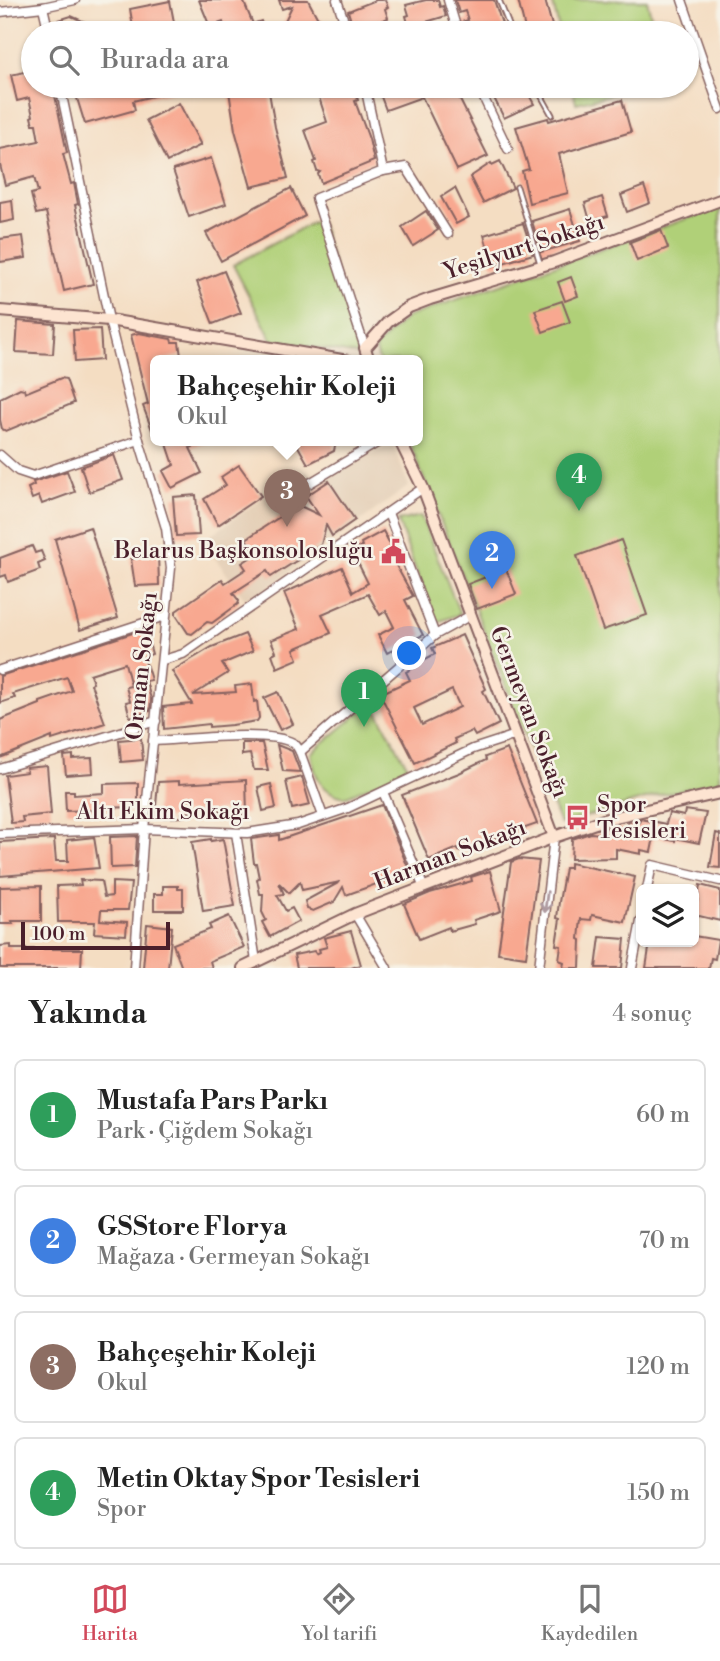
<!DOCTYPE html>
<html lang="tr">
<meta charset="utf-8">
<style>
:root{--surface:#fff;--page:#f2f2f2;--text:#222;--muted:#767676;--line:#e0e0e0;--accent:#d1495b}
body{margin:0;font-family:"Libre Bodoni",serif;background:var(--page);color:var(--text)}
.controls{position:absolute;right:21px;bottom:21px;display:grid;overflow:hidden;border-radius:10px;box-shadow:0 2px 5px #0004}
.controls button{width:63px;height:63px;display:grid;place-items:center;padding:0;border:0;border-bottom:2px solid var(--line);background:var(--surface);color:var(--text);font:35px sans-serif}
.scale{position:absolute;left:21px;bottom:18px;width:149px;box-sizing:border-box;padding-left:7px;border:4px solid #4a1f2b;border-top:0;font-size:19px;line-height:24px;white-space:nowrap;color:#4a1f2b;-webkit-text-stroke:5px #f7f3e8;paint-order:stroke}
.you{position:absolute;left:410px;top:654px;width:24px;height:24px;margin:-18px;border:5px solid #fff;border-radius:50%;background:#1a73e8;box-shadow:0 0 0 10px #1a73e833}
.badge{display:grid;place-items:center;width:46px;height:46px;border-radius:50%;background:var(--accent);color:#fff;font-size:23px;font-weight:700}
.pin{position:absolute;translate:-50% -58px;filter:drop-shadow(0 2px 4px #0008)}
.pin::after{content:'';position:absolute;top:37px;width:24px;height:21px;background:inherit;clip-path:polygon(0 0,100% 0,50% 100%)}
.popup{position:absolute;left:150px;top:355px;width:273px;height:91px;box-sizing:border-box;display:grid;place-content:center;border-radius:10px;background:var(--surface);filter:drop-shadow(0 2px 5px #0005);font-size:23px;white-space:nowrap;color:var(--muted)}
.popup b{font-size:26px;color:var(--text)}
.popup::after{content:'';position:absolute;left:50%;top:100%;margin-left:-14px;border:14px solid transparent;border-top-color:var(--surface)}
.list{margin:0;padding:0;list-style:none}
h2{display:flex;justify-content:space-between;align-items:center;height:91px;margin:0;padding:0 28px;font-size:30px}
h2 small{font-size:23px;font-weight:400;color:var(--muted)}
.list li{display:grid;grid-template-columns:46px 1fr auto;gap:21px;align-items:center;box-sizing:border-box;height:112px;margin:0 14px 14px;padding:0 14px;border:2px solid var(--line);border-radius:10px}
.list b{display:block;font-size:26px;white-space:nowrap}
.list p{margin:0;font-size:23px;white-space:nowrap;color:var(--muted)}
.list em{font-size:23px;font-style:normal;color:var(--muted)}
.icon{flex:none;width:38px;height:38px;fill:none;stroke:currentColor;stroke-width:2;stroke-linecap:round;stroke-linejoin:round}
.map{position:relative;flex:none;width:720px;height:968px;overflow:hidden}
.search{position:absolute;background:var(--surface);box-shadow:0 2px 5px #0004;left:21px;right:21px;top:21px;height:77px;display:flex;align-items:center;gap:18px;box-sizing:border-box;padding:0 24px;border-radius:38px;color:var(--muted);font-size:26px}
.sheet{height:595px;background:var(--surface)}
nav{display:flex;justify-content:space-around;align-items:center;box-sizing:border-box;height:98px;border-top:2px solid var(--line);background:var(--surface);font-size:19px;color:var(--muted)}
nav a{display:grid;justify-items:center;gap:4px}
nav .on{color:var(--accent)}
.map>svg:first-child{display:block}
.built{fill:#e3ccb2}
.green{fill:#b0d078;stroke:#7d7852;stroke-width:2}
.building{fill:#f8a890;fill-rule:evenodd}
.lines{fill:none;stroke-linecap:round;stroke-linejoin:round}
.service-casing{stroke:#866260;stroke-width:7}
.minor-casing{stroke:#866260;stroke-width:11}
.secondary-casing{stroke:#866260;stroke-width:14}
.service{stroke:#fff;stroke-width:3.5}
.minor{stroke:#fff;stroke-width:8}
.secondary{stroke:#fde4d1;stroke-width:10}
.oneway{stroke:#ae9aa0}
.labels{text-anchor:middle;dominant-baseline:central;stroke-width:5;stroke-linejoin:round;paint-order:stroke}
.street-label{font-size:23px;fill:#4a1f2b;stroke:#f7f3e8}
.poi-label{font-size:23px;fill:#4a1f2b;stroke:#f7f3e8;text-anchor:end}
</style>
<div class="map">
<svg width="720" height="968" viewBox="0 0 720 968">
<rect width="100%" height="100%" fill="#f7f3e8"/>
<filter id="ink" filterUnits="userSpaceOnUse"><feTurbulence type="fractalNoise" baseFrequency=".0143" numOctaves="2"/><feDisplacementMap in="SourceGraphic" scale="14" xChannelSelector="R" yChannelSelector="G"/><feConvolveMatrix kernelMatrix="1 2 1 2 8 2 1 2 1" color-interpolation-filters="sRGB"/></filter>
<filter id="wash" filterUnits="userSpaceOnUse"><feTurbulence type="fractalNoise" baseFrequency=".00686" numOctaves="4" result="noise"/><feDisplacementMap in="SourceGraphic" scale="28" xChannelSelector="R" yChannelSelector="G"/><feGaussianBlur stdDeviation="1.57" result="paint"/><feColorMatrix in="noise" values="0 0 0 0 0 0 0 0 0 0 0 0 0 0 0 0 0 1.4 0 .05"/><feComposite in="paint" operator="in"/></filter>
<g filter="url(#wash)">
<rect width="100%" height="100%" fill="#f4ddc2"/>
<path class="built" d="M393 445 409 486 247 602 203 541 286 481 308 472 316 483 371 454Z"/>
<g class="green">
<path d="M552 0H647L655 33H560Z"/>
<path d="M572 86H647L576 103Z"/>
<path d="M720 207V781L656 796 560 824 409 441H418V361H379L375 347 407 317Z"/>
<path d="M319 219 363 356 272 340 233 265Z"/>
<path d="M421 516 460 614 435 623 398 521Z"/>
<path d="M372 702 409 769 345 797C321 793 314 775 311 753Z"/>
</g>
<g id="blocks">
<g class="building">
<path d="M199 0H243L253 24 261 21 265 33H226L223 22 210 27Z"/>
<path d="M279 0H308L317 17 323 22 320 28 322 33H291L289 30 282 27 292 6 282 9Z"/>
<path d="M376 0H385L388 7 385 9 388 18 381 21 386 33H360L355 20 351 21 348 11Z"/>
<path d="M426 0H438L440 7 443 6 446 16 409 27 406 16 409 15 406 5Z"/>
<path d="M455 0H494L505 33H465L462 22 468 20 465 11 459 13Z"/>
<path d="M518 0H545L554 33H526Z"/>
<path d="M170 1 176 33H134L130 9Z"/>
<path d="M71 16 110 33H62L59 20Z"/>
<path d="M33 70V86H53L67 153 63 154 71 184 74 183 78 204 75 205 93 284 64 291 46 212 36 214 31 194 38 192 34 177 5 185 0 165V149L39 141 36 124H33L31 117 33 116 29 98 17 101 11 75Z"/>
<path d="M109 86H181V89L133 101 135 110 85 124 76 95Z"/>
<path d="M262 86H268L275 127 288 178 251 187 235 130 229 91Z"/>
<path d="M324 86H354L358 100 355 101 369 139 374 161 321 183 318 174 320 172 317 171 314 162 316 161 305 130 327 122 316 88Z"/>
<path d="M377 86H453L488 156 457 170 422 97 386 110Z"/>
<path d="M494 86H524L534 104 504 118 489 88Z"/>
<path d="M622 100 631 132 559 154 568 193 529 203 522 171 529 169 516 127 548 118 549 121Z"/>
<path d="M179 103 201 145 167 162 146 120Z"/>
<path d="M211 158 226 204 189 217 173 170Z"/>
<path d="M500 161 513 188 483 203 470 177 491 163 492 165Z"/>
<path d="M644 186 650 203 627 212 621 195Z"/>
<path d="M291 188 305 216 221 261 206 233Z"/>
<path d="M455 188 469 217 456 224 441 197Z"/>
<path d="M602 197 608 216 590 221 585 203Z"/>
<path d="M12 200 14 220 0 223V202Z"/>
<path d="M570 209 580 241 541 252 532 221Z"/>
<path d="M426 211 438 230 413 246 402 227Z"/>
<path d="M523 223 533 254 493 266 484 235Z"/>
<path d="M661 230 668 248 637 261 630 242Z"/>
<path d="M23 236 26 258 0 262V239Z"/>
<path d="M224 271 241 313 213 324 197 282Z"/>
<path d="M571 277 578 296 565 301 558 282Z"/>
<path d="M562 301 570 322 543 332 535 310Z"/>
<path d="M18 321 55 324 53 354 16 352Z"/>
<path d="M100 329 102 360 75 362 73 330Z"/>
<path d="M139 333 171 339 172 342H179L181 356 156 361 155 438 143 406 148 404 131 335Z"/>
<path d="M61 378 66 379 74 403 6 431 2 429 0 420V398L20 388 24 389 25 393Z"/>
<path d="M166 441H206L190 448 202 473 172 488 163 471 174 465Z"/>
<path d="M295 441H336L334 451 308 464Z"/>
<path d="M114 455 123 480 89 492 81 467Z"/>
<path d="M239 465 261 496 218 525 204 499 226 485 221 477Z"/>
<path d="M67 471 75 492 42 504 39 496 32 499 28 488 34 485 33 482Z"/>
<path d="M329 481 355 520 332 536 326 525 321 545 271 577 267 571 233 593 239 601 238 604 212 623 207 622 192 634 188 633 176 615V611L222 579 225 583 246 569 242 563 256 554 246 539 298 505 319 515 306 496Z"/>
<path d="M196 495 199 535 176 536 173 497Z"/>
<path d="M90 527 118 618 80 630 55 539Z"/>
<path d="M383 531 391 546 393 544 398 558 393 560 413 596 405 600 423 635 387 653 378 635 394 627 386 611 380 615 368 594 322 614 331 633 294 649 298 659 277 668 272 654 276 652 271 640 299 629 284 593 342 567 353 592 368 583 352 551 362 546 361 543Z"/>
<path d="M621 540 647 615 603 630 577 556Z"/>
<path d="M32 546 35 553 41 551 45 561 38 564 40 570 8 582 6 575 0 577V558Z"/>
<path d="M158 553 159 585 135 586 131 559H133V554Z"/>
<path d="M506 569 516 594 477 609 468 584Z"/>
<path d="M145 629 152 654 144 657 151 680 146 681 151 699 150 711 130 717 126 702 130 701 126 687 131 686 125 663 90 674 93 683 91 684 105 723 52 740V737L0 758V720L40 704V702L72 691 67 677 13 694 15 698 0 703V676Z"/>
<path d="M245 634 253 651 222 664 228 673 193 695 236 692 235 686 252 684 254 702 257 701 259 718 257 721 232 725 209 727V724L164 729 163 707 192 704 172 671 212 647Z"/>
<path d="M462 635 486 689 483 691 499 724 475 736 472 731 454 739 456 743 415 763 380 694 410 680 406 672 415 667 414 665 435 654 432 648ZM452 690 460 707 422 725 414 708Z"/>
<path d="M278 692 293 724 280 730 264 698Z"/>
<path d="M141 738 143 760 121 762 119 740Z"/>
<path d="M242 743H262L268 770H254L250 754 242 755Z"/>
<path d="M277 745 292 751 300 772 283 771Z"/>
<path d="M507 749 537 824 459 851 458 848 429 860 402 795 459 773 486 760 485 757Z"/>
<path d="M73 755V759L92 758 93 773 66 775 64 756Z"/>
<path d="M47 766 51 814 22 817 23 822 11 823 5 775 27 772 26 768Z"/>
<path d="M302 777 310 805 292 809 286 781Z"/>
<path d="M246 780 247 814 227 815V810L182 813 183 817 155 818 158 782 179 781V784Z"/>
<path d="M138 783V807L94 808V810L66 811 65 791H74V795L104 793V784Z"/>
<path d="M271 784 276 808 263 811 258 787Z"/>
<path d="M382 805 410 872 346 895 343 887 334 902 313 911 307 909 305 901 340 882 302 890 300 882 289 893 279 883 284 894 277 895 286 911 292 908 299 921 270 937 262 922 266 920 262 912 263 894H260L257 879 259 878 256 863H254L251 839 279 835V840Z"/>
<path d="M685 810 706 813 699 843 675 838V841L654 837 651 852 641 850V854L616 849V858L571 859 572 839 590 833 603 834 605 828 627 829 628 822 639 823 640 819 666 824 669 813 684 816Z"/>
<path d="M716 833 720 834V868L710 867Z"/>
<path d="M137 836 135 867 111 868 110 837Z"/>
<path d="M94 837 99 868 0 876V842L54 839 56 861H68L67 840Z"/>
<path d="M211 839V841L223 839 235 906 203 911 192 842Z"/>
<path d="M519 859 539 861 526 957 498 953 511 862Z"/>
<path d="M570 863 635 877 625 922 592 915 591 920 581 919 579 939 581 940 580 968H563L564 962 559 960 561 946 556 945 560 919 557 918 559 902 565 868H570Z"/>
<path d="M490 871 501 911 474 920 475 924 450 931 449 927 419 939 404 904 430 893 472 881 471 877Z"/>
<path d="M80 880 101 881 104 897 112 896V882L131 883 128 910H101L100 920 127 922 126 935 94 933 95 922H58L57 886 81 885Z"/>
<path d="M700 885 720 890V921L695 915Z"/>
<path d="M41 886V921H12L13 924H0V887Z"/>
<path d="M163 886H178V889H183V910H154V894H163Z"/>
<path d="M229 916 244 947 210 961 212 968H182L173 944 211 929 209 925Z"/>
<path d="M147 924 172 927 168 968H143Z"/>
<path d="M351 931 361 965 351 968H297L294 955 314 951 316 954 320 952 319 949 327 947 324 938Z"/>
<path d="M694 936 718 940 715 959 711 958 709 968H646L650 942H694Z"/>
<path d="M600 937 625 939 622 968H596Z"/>
<path d="M11 945V949H82L81 968H0V946Z"/>
</g>
</g>
</g>
<g filter="url(#ink)">
<use href="#blocks" fill-opacity="0" stroke="#866260" stroke-width="2"/>
<g class="lines">
<defs>
<g id="service">
<path d="M499 0 512 33"/>
<path d="M536 86 552 115"/>
<path d="M517 187 540 263"/>
</g>
<g id="minor">
<path d="M337 0 348 33"/>
<path d="M448 0 458 33"/>
<path d="M682 0 720 109"/>
<path d="M43 7 49 33"/>
<path d="M0 12 43 7 75 0"/>
<path d="M60 86 109 320 139 440 166 528 171 568 144 829 134 968"/>
<path d="M365 86 383 171 316 198 365 348"/>
<path d="M478 86 508 149"/>
<path d="M383 171 406 167 448 234"/>
<path d="M0 455 18 471 33 476 139 440"/>
<path d="M290 495 380 441"/>
<path d="M388 513 435 635"/>
<path d="M163 660 183 654 423 488"/>
<path d="M0 670 165 616"/>
<path d="M153 741C183 740 269 729 293 743 297 745 298 748 300 752L323 816"/>
<path d="M300 752 435 635 471 615"/>
<path d="M0 769 156 721"/>
<path d="M383 792 424 888"/>
<path d="M236 833 256 961"/>
<path d="M0 834 144 829 247 833 298 825 348 808 473 749 516 735"/>
<path d="M647 889 652 865 720 881"/>
<path d="M355 914 387 968"/>
<path d="M539 968 554 837"/>
<path d="M632 968 641 921"/>
</g>
<g id="secondary">
<path d="M0 311 109 320 348 361"/>
<path d="M369 361 365 348 388 322 409 307 430 299 554 262 720 200"/>
<path d="M400 441 423 488 554 837"/>
<path d="M243 968 355 914 554 837 607 819 720 793"/>
</g>
</defs>
<use href="#service" class="service-casing"/>
<use href="#minor" class="minor-casing"/>
<use href="#secondary" class="secondary-casing"/>
<use href="#service" class="service"/>
<use href="#minor" class="minor"/>
<use href="#secondary" class="secondary"/>
</g>
<defs><path id="oneway-shaft" d="M-6 0H5M1.5-3L5.5 0L1.5 3" fill="none" stroke-width="1.6" stroke-linecap="round" stroke-linejoin="round" transform="scale(1.75)"/></defs>
<use class="oneway" href="#oneway-shaft" transform="translate(546 902) rotate(97)"/>
</g>
<defs>
<symbol id="civic-bare" viewBox="-9 -9 18 18"><path d="M-.6-6.5H3V-4.5H.6V-3L4-1V1h2V6H-6V1h2V-1L-.6-3ZM-1.2 2.5V6h2.4V2.5Z" fill="#d1495b" stroke="#f7f3e8" stroke-width="2.5" paint-order="stroke"/></symbol>
<symbol id="bus-bare" viewBox="-9 -9 18 18"><path d="M-5-6H5V4H4V6H2V4H-2V6H-4V4H-5ZM-3.5-4V0h7V-4ZM-3.5 1.2v1.5H-2V1.2ZM2 1.2v1.5H3.5V1.2Z" fill="#d1495b" stroke="#f7f3e8" stroke-width="2.5" paint-order="stroke"/></symbol>
</defs>
<g fill-rule="evenodd">
<use href="#civic-bare" x="376" y="534" width="35" height="35"/>
<use href="#bus-bare" x="560" y="800" width="35" height="35"/>
</g>
<g class="labels">
<g class="street-label">
<text transform="translate(524 247) rotate(-18)">Yeşilyurt Sokağı</text>
<text transform="translate(142 666) rotate(-84)">Orman Sokağı</text>
<text transform="translate(529 712) rotate(69)">Germeyan Sokağı</text>
<text x="163" y="812">Altı Ekim Sokağı</text>
<text transform="translate(450 855) rotate(-21)">Harman Sokağı</text>
</g>
<g class="poi-label">
<text x="373" y="551">Belarus Başkonsolosluğu</text>
<text x="597" y="805" text-anchor="start">Spor<tspan x="597" dy="26">Tesisleri</tspan></text>
</g>
</g>
</svg>
<div class="controls">
<button><svg class="icon" aria-label="layers" viewBox="0 0 24 24"><path d="M12 4l9 5-9 5-9-5zM3 14l9 5 9-5"/></svg></button>
</div>
<div class="scale">100 m</div>
<div class="you"></div>
<div class="pin badge" style="left:364px;top:727px;background:#2e9e5b">1</div>
<div class="pin badge" style="left:492px;top:589px;background:#3f7fe0">2</div>
<div class="pin badge" style="left:287px;top:527px;background:#8d6e63">3</div>
<div class="popup"><b>Bahçeşehir Koleji</b>Okul</div>
<div class="pin badge" style="left:579px;top:511px;background:#2e9e5b">4</div>
<div class="search"><svg class="icon" aria-label="search" viewBox="0 0 24 24"><circle cx="10" cy="10" r="6"/><path d="M15 15l6 6"/></svg>Burada ara</div>
</div>
<section class="sheet">
<h2>Yakında<small>4 sonuç</small></h2>
<ul class="list">
<li><span class="badge" style="background:#2e9e5b">1</span><div><b>Mustafa Pars Parkı</b><p>Park · Çiğdem Sokağı</p></div><em>60 m</em></li>
<li><span class="badge" style="background:#3f7fe0">2</span><div><b>GSStore Florya</b><p>Mağaza · Germeyan Sokağı</p></div><em>70 m</em></li>
<li><span class="badge" style="background:#8d6e63">3</span><div><b>Bahçeşehir Koleji</b><p>Okul</p></div><em>120 m</em></li>
<li><span class="badge" style="background:#2e9e5b">4</span><div><b>Metin Oktay Spor Tesisleri</b><p>Spor</p></div><em>150 m</em></li>
</ul>
</section>
<nav>
<a class="on"><svg class="icon" aria-label="map" viewBox="0 0 24 24"><path d="M3 6l6-2 6 2 6-2v14l-6 2-6-2-6 2zM9 4v14M15 6v14"/></svg>Harita</a>
<a><svg class="icon" aria-label="directions" viewBox="0 0 24 24"><path d="M12 3l9 9-9 9-9-9zM9 14v-3h6M13 9l2 2-2 2"/></svg>Yol tarifi</a>
<a><svg class="icon" aria-label="saved" viewBox="0 0 24 24"><path d="M7 4h10v16l-5-4-5 4z"/></svg>Kaydedilen</a>
</nav>
